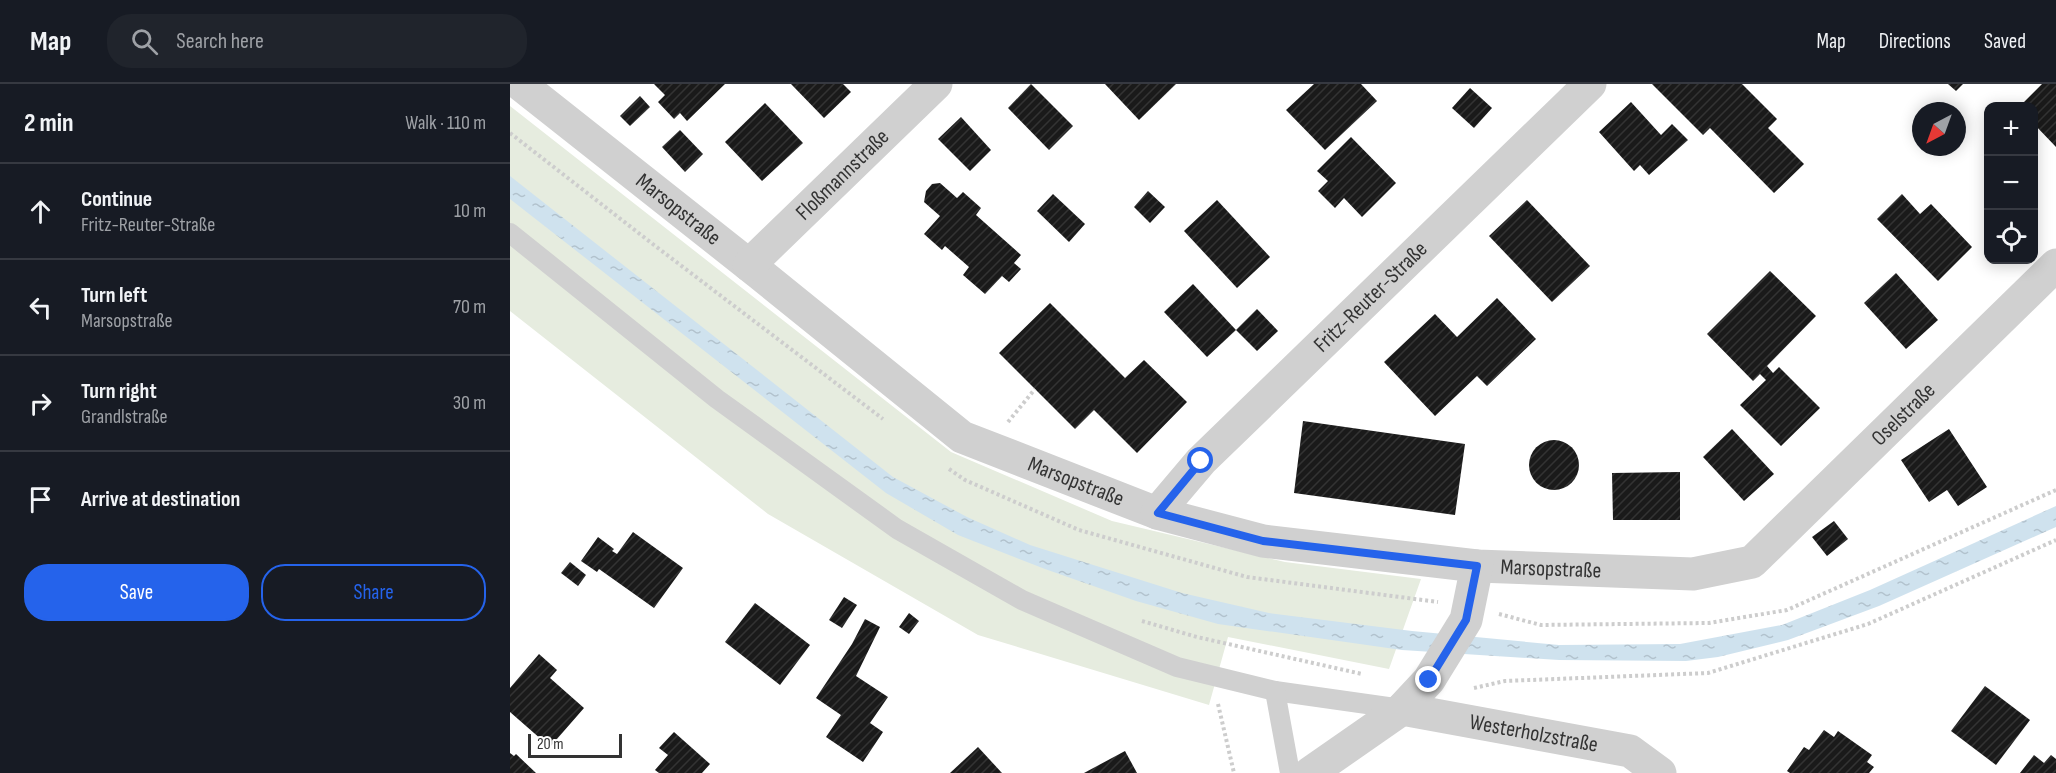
<!DOCTYPE html>
<meta charset="utf-8">
<style>
:root{--surface:#171b24;--page:#20242c;--text:#f1f3f6;--muted:#9ea1a6;--line:#363941;--accent:#2563eb}
body{margin:0;font-family:"Sofia Sans Condensed",sans-serif;background:var(--page);color:var(--text)}
.controls{position:absolute;right:18px;top:18px;display:grid;overflow:hidden;border-radius:12px;box-shadow:0 3px 15px #0003}
.controls button{width:54px;height:54px;display:grid;place-items:center;padding:0;border:0;border-bottom:2px solid var(--line);background:var(--surface);color:var(--text);font:30px sans-serif}
.compass{position:absolute;left:1402px;top:18px;width:54px;height:54px;border-radius:50%;background:var(--surface);box-shadow:0 3px 15px #0003;rotate:221deg}
.scale{position:absolute;left:18px;bottom:15px;width:94px;box-sizing:border-box;padding-left:6px;border:3px solid #333;border-top:0;font-size:16px;line-height:21px;white-space:nowrap;color:#333;-webkit-text-stroke:4px #fff;paint-order:stroke}
.stop{position:absolute;width:18px;height:18px;margin:-14px;border:4px solid #2563eb;border-radius:50%;background:#fff}
.stop.end{background:#2563eb;border-color:#fff;box-shadow:0 2px 6px #0008}
.list{margin:0;padding:0;list-style:none}
h2{display:flex;justify-content:space-between;align-items:center;height:78px;margin:0;padding:0 24px;font-size:26px}
h2 small{font-size:20px;font-weight:400;color:var(--muted)}
.list li{display:grid;grid-template-columns:39px 1fr auto;gap:18px;align-items:center;box-sizing:border-box;height:96px;padding:0 24px;border-top:2px solid var(--line)}
.list b{display:block;font-size:22px;white-space:nowrap}
.list p{margin:0;font-size:20px;white-space:nowrap;color:var(--muted)}
.list em{font-size:20px;font-style:normal;color:var(--muted)}
.actions{display:flex;gap:12px;padding:18px 24px}
.actions a{flex:1;padding:14px 0;border:2px solid var(--accent);border-radius:24px;text-align:center;font-size:21px;color:var(--accent)}
.actions .main{background:var(--accent);color:#fff}
.icon{flex:none;width:33px;height:33px;fill:none;stroke:currentColor;stroke-width:2;stroke-linecap:round;stroke-linejoin:round}
.map{position:relative;flex:none;width:1546px;height:689px;overflow:hidden}
header{display:flex;align-items:center;gap:36px;box-sizing:border-box;height:84px;padding:0 30px;background:var(--surface);border-bottom:2px solid var(--line)}
header strong{font-size:28px}
nav{display:flex;gap:33px;margin-inline-start:auto;font-size:21px}
.search{width:420px;height:54px;background:var(--page);display:flex;align-items:center;gap:15px;box-sizing:border-box;padding:0 21px;border-radius:24px;color:var(--muted);font-size:22px}
main{display:flex}
aside{flex:1;background:var(--surface)}
.map>svg:first-child{display:block}
.green{fill:#e6ecdf}
.water{fill:url(#water-ripples)}
.building{fill:url(#building-hatch)}
.lines{fill:none;stroke-linecap:round;stroke-linejoin:round}
.path{stroke:#cdcdcd;stroke-width:4;stroke-dasharray:3 3;stroke-linecap:butt}
.service{stroke:#d0d0d0;stroke-width:20}
.minor{stroke:#d0d0d0;stroke-width:33}
.route{stroke:#2563eb;stroke-width:8}
.labels{text-anchor:middle;dominant-baseline:central;stroke-width:6;stroke-linejoin:round;paint-order:stroke}
.street-label{font-size:22px;fill:#333;stroke:#fff}
</style>
<header>
<strong>Map</strong>
<div class="search"><svg class="icon" aria-label="search" viewBox="0 0 24 24"><circle cx="10" cy="10" r="6"/><path d="M15 15l6 6"/></svg>Search here</div>
<nav><a>Map</a><a>Directions</a><a>Saved</a></nav>
</header>
<main>
<aside>
<h2>2 min<small>Walk · 110 m</small></h2>
<ul class="list">
<li><svg class="icon" aria-label="ahead" viewBox="0 0 24 24"><path d="M12 20V5M6 11l6-6 6 6"/></svg><div><b>Continue</b><p>Fritz-Reuter-Straße</p></div><em>10 m</em></li>
<li><svg class="icon" aria-label="left" viewBox="0 0 24 24"><path d="M17 20v-9H6M10 6l-5 5 5 5"/></svg><div><b>Turn left</b><p>Marsopstraße</p></div><em>70 m</em></li>
<li><svg class="icon" aria-label="right" viewBox="0 0 24 24"><path d="M7 20v-9h11M14 6l5 5-5 5"/></svg><div><b>Turn right</b><p>Grandlstraße</p></div><em>30 m</em></li>
<li><svg class="icon" aria-label="arrive" viewBox="0 0 24 24"><path d="M6 21V4h12l-3 4 3 4H6"/></svg><div><b>Arrive at destination</b></div></li>
</ul>
<div class="actions"><a class="main">Save</a><a>Share</a></div>
</aside>
<div class="map">
<svg width="1546" height="689" viewBox="0 0 1546 689">
<defs>
<pattern id="water-ripples" width="26" height="14" patternUnits="userSpaceOnUse" patternTransform="scale(1.5)"><rect width="26" height="14" fill="#cfe2ee"/><path d="M2 4q2-2 4 0t4 0M15 11q2-2 4 0t4 0" fill="none" stroke="#b2c2cd"/></pattern>
<pattern id="building-hatch" width="6" height="6" patternUnits="userSpaceOnUse" patternTransform="scale(1.5)"><rect width="6" height="6" fill="#1a1a1a"/><path d="M-1 1l2-2M0 6l6-6M5 7l2-2" fill="none" stroke="#333"/></pattern>
</defs>
<rect width="100%" height="100%" fill="#fff"/>
<path class="green" d="M0 22 441 368 602 437 775 478 911 495 879 585 718 553 699 621 468 551 258 430 0 227Z"/>
<path class="water" d="M0 92 383 393 457 433 520 461 672 509 759 529 902 547 1049 561 1170 560 1272 541 1360 506 1546 422V443L1369 522 1278 556 1208 573 1176 577 1049 576 892 566 708 540 626 517 535 485 448 451 376 409 0 115Z"/>
<g class="building">
<path d="M144 0H215L177 37 170 29 164 35 148 18 155 11Z"/>
<path d="M281 0H333L341 8 314 34Z"/>
<path d="M521 0 563 42 539 66 498 24Z"/>
<path d="M595 0H666L629 36Z"/>
<path d="M804 0H851L867 17 815 66 776 26Z"/>
<path d="M1142 0H1232L1267 35 1258 44 1294 80 1264 109 1200 44 1193 51Z"/>
<path d="M1438 0H1453L1446 7Z"/>
<path d="M1532 0H1546V63L1524 40V22H1510Z"/>
<path d="M960 4 982 24 964 44 942 24Z"/>
<path d="M130 12 140 23 120 42 110 32Z"/>
<path d="M1121 18 1151 51 1162 40 1178 56 1139 91 1130 81 1124 87 1089 48Z"/>
<path d="M255 19 293 59 252 97 215 58Z"/>
<path d="M451 33 481 66 460 87 428 55Z"/>
<path d="M170 46 193 70 175 88 152 63Z"/>
<path d="M841 53 886 99 852 133 834 114 825 124 808 107 818 97 807 87Z"/>
<path d="M430 99 447 114 453 108 471 124 466 131 511 171 504 179 511 185 499 198 492 192 475 210 453 191 459 183 435 162 432 166 414 150 430 132 414 118 416 107 422 100Z"/>
<path d="M638 107 655 123 640 139 624 123Z"/>
<path d="M543 110 575 140 559 158 527 127Z"/>
<path d="M1392 110 1410 130 1421 120 1462 163 1428 197 1367 135Z"/>
<path d="M707 116 760 173 727 204 674 147Z"/>
<path d="M1017 116 1080 182 1042 218 979 152Z"/>
<path d="M1260 187 1306 232 1257 282 1263 289 1269 283 1310 324 1271 362 1230 321 1256 296 1250 290 1243 297 1197 250Z"/>
<path d="M1386 189 1428 236 1396 265 1354 219Z"/>
<path d="M683 200 726 246 697 273 654 228Z"/>
<path d="M987 214 1026 255 977 302 967 292 925 332 874 278 925 230 947 253Z"/>
<path d="M540 219 615 294 634 276 677 318 627 369 584 326 565 345 489 269Z"/>
<path d="M747 225 768 247 747 267 726 246Z"/>
<path d="M793 337 955 360 945 431 784 409Z"/>
<path d="M1222 345 1264 390 1234 417 1193 373Z"/>
<path d="M1439 345 1477 403 1448 422 1437 406 1419 418 1391 376Z"/>
<circle cx="1044" cy="381" r="25"/>
<path d="M1170 388V436H1103L1102 389Z"/>
<path d="M1324 437 1338 455 1317 472 1302 453Z"/>
<path d="M123 448 173 484 144 524 89 485 87 488 71 477 88 453 104 465 102 467 107 470Z"/>
<path d="M60 478 76 491 68 502 51 489Z"/>
<path d="M334 513 347 521 332 544 319 536Z"/>
<path d="M245 519 300 561 270 601 215 558Z"/>
<path d="M399 529 409 537 399 550 389 543Z"/>
<path d="M355 535 370 543 346 592 378 613 360 639 373 648 353 678 316 653 331 631 306 614 342 560Z"/>
<path d="M29 570 47 586 40 594 74 624 40 663 0 628V604Z"/>
<path d="M1475 602 1520 636 1486 681 1441 647Z"/>
<path d="M1314 646 1324 653 1328 647 1362 671 1357 678 1364 683 1359 689H1280L1277 687 1294 663 1299 666Z"/>
<path d="M164 648 200 680 192 689H149L145 686 158 671 149 664Z"/>
<path d="M468 663 492 689H440Z"/>
<path d="M615 667 627 689H574Z"/>
<path d="M0 669 4 672 6 670 26 689H0Z"/>
<path d="M1524 671 1534 679 1541 671 1546 675V689H1510Z"/>
</g>
<g class="lines">
<g class="path">
<path d="M0 49 144 161 373 335"/>
<path d="M498 338 525 305"/>
<path d="M439 385 455 396 569 446 737 493 928 518"/>
<path d="M989 530 1031 541 1199 539 1277 526 1546 406"/>
<path d="M632 537 687 553 852 590"/>
<path d="M964 604 995 597 1198 589 1358 540 1546 456"/>
<path d="M708 620 724 689"/>
</g>
<g class="service">
<path d="M0 149 207 315 387 445 512 516 667 583 765 607 892 625"/>
<path d="M765 607 780 689"/>
</g>
<g class="minor">
<path id="s1" d="M10 0 249 189 452 353 647 429 753 457 967 482 1183 490 1242 478 1546 181"/>
<path id="s2" d="M239 181 426 0"/>
<path id="s3" d="M647 429 691 377 1080 0"/>
<path id="s4" d="M892 625 1120 667 1150 689"/>
<path d="M800 689 892 625 919 596 956 536 967 482"/>
</g>
</g>
<g class="lines">
<path class="route" d="M691 377 648 429 753 457 967 482 956 536 919 596"/>
</g>
<g class="labels">
<g class="street-label">
<text stroke="none"><textPath href="#s2" startOffset="130">Floßmannstraße</textPath></text>
<text stroke="none"><textPath href="#s1" startOffset="202">Marsopstraße</textPath></text>
<text stroke="none"><textPath href="#s3" startOffset="304">Fritz-Reuter-Straße</textPath></text>
<text stroke="none"><textPath href="#s1" startOffset="1588">Oselstraße</textPath></text>
<text stroke="none"><textPath href="#s1" startOffset="688">Marsopstraße</textPath></text>
<text stroke="none"><textPath href="#s1" startOffset="1174">Marsopstraße</textPath></text>
<text stroke="none"><textPath href="#s4" startOffset="134">Westerholzstraße</textPath></text>
</g>
</g>
</svg>
<div class="controls">
<button>+</button>
<button>−</button>
<button><svg class="icon" aria-label="locate" viewBox="0 0 24 24"><circle cx="12" cy="12" r="6"/><path d="M12 2v4M12 18v4M2 12h4M18 12h4"/></svg></button>
</div>
<svg class="compass" viewBox="-18 -18 36 36"><path d="M0-13l5 13h-10z" fill="#e53935"/><path d="M0 13l5-13h-10z" fill="#9ea1a6"/></svg>
<div class="scale">20 m</div>
<div class="stop" style="left:691px;top:377px"></div>
<div class="stop end" style="left:919px;top:596px"></div>
</div>
</main>
